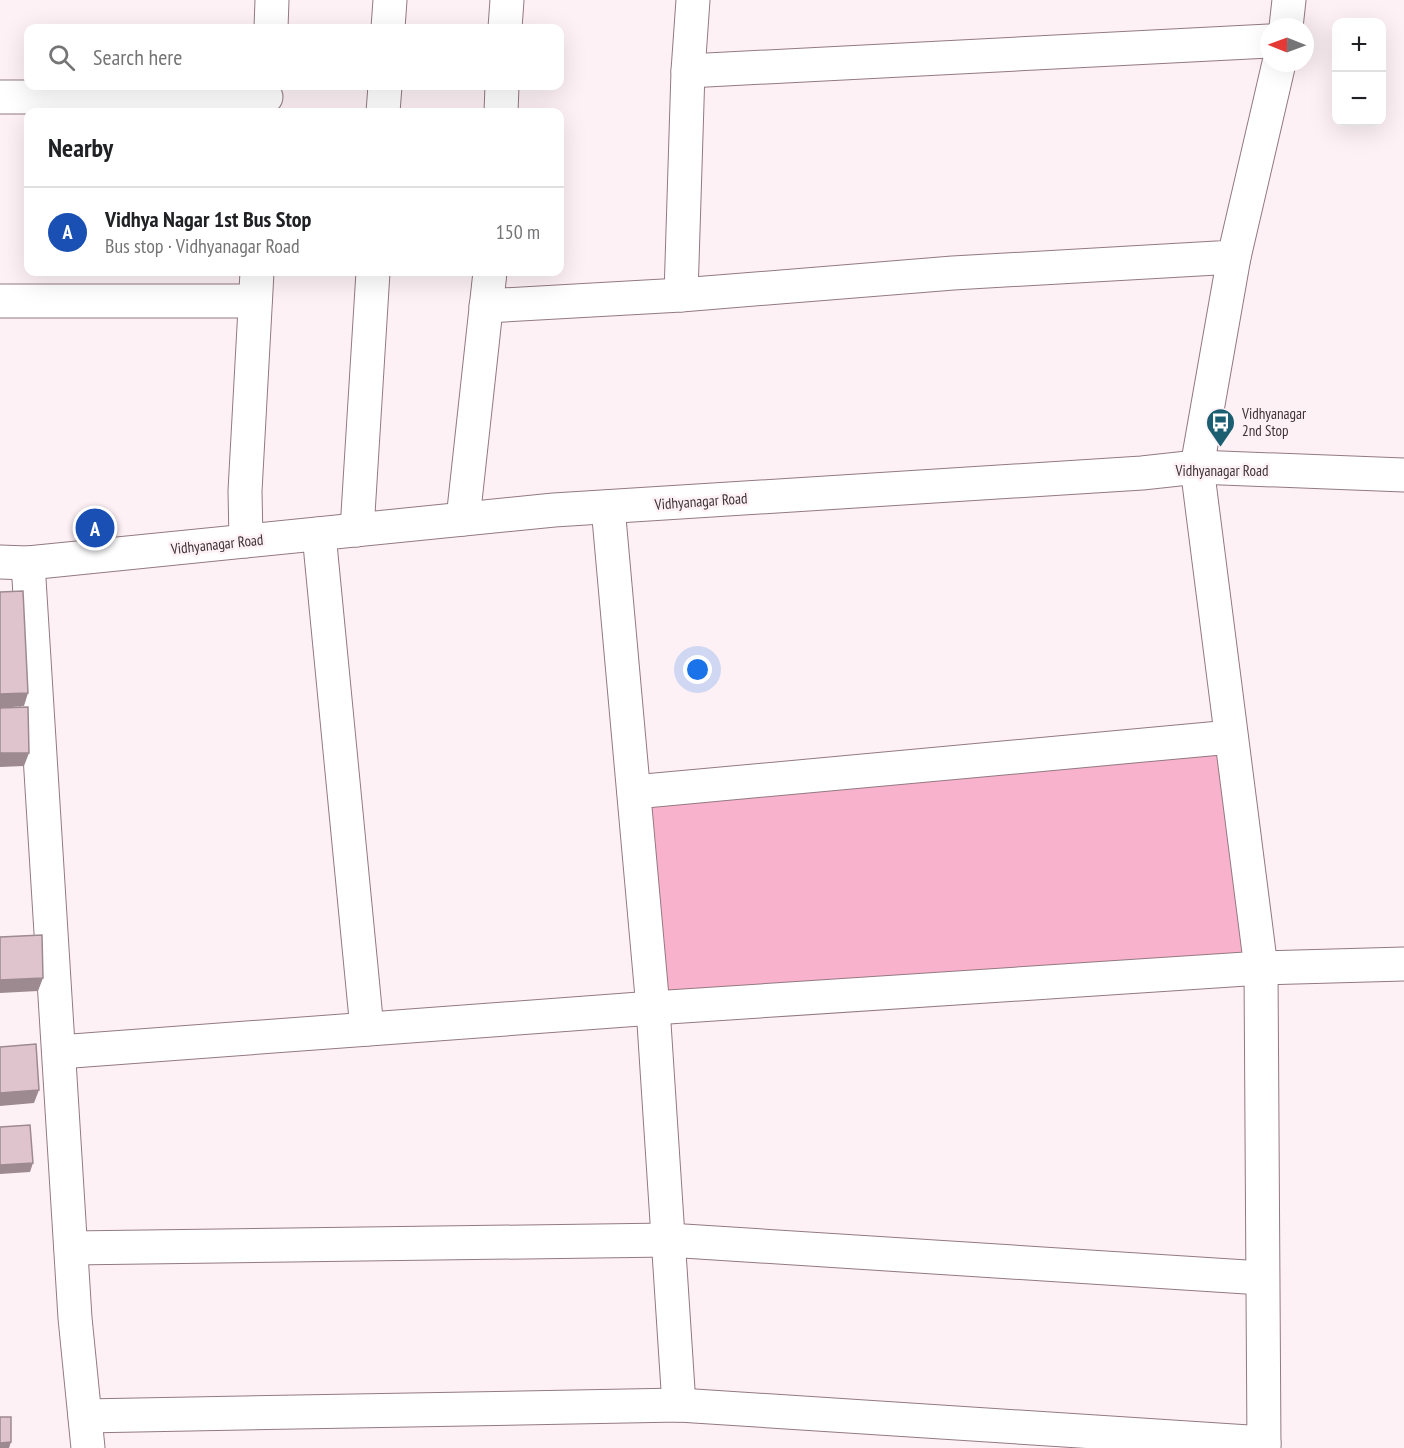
<!DOCTYPE html>
<meta charset="utf-8">
<style>
:root{--surface:#fff;--page:#f2f2f2;--text:#202124;--muted:#757577;--line:#e0e0e0;--accent:#0f766e}
body{margin:0;font-family:"PT Sans Narrow",sans-serif;background:var(--page);color:var(--text)}
.controls{position:absolute;right:18px;top:18px;display:grid;overflow:hidden;border-radius:12px;box-shadow:0 6px 24px #0002}
.controls button{width:54px;height:54px;display:grid;place-items:center;padding:0;border:0;border-bottom:2px solid var(--line);background:var(--surface);color:var(--text);font:30px sans-serif}
.compass{position:absolute;left:1260px;top:18px;width:54px;height:54px;border-radius:50%;background:var(--surface);box-shadow:0 6px 24px #0002;rotate:271deg}
.you{position:absolute;left:698px;top:670px;width:21px;height:21px;margin:-15px;border:4px solid #fff;border-radius:50%;background:#1a73e8;box-shadow:0 0 0 9px #1a73e833}
.badge{display:grid;place-items:center;width:39px;height:39px;border-radius:50%;background:var(--accent);color:#fff;font-size:20px;font-weight:700}
.pin{position:absolute;translate:-50% -50%;border:3px solid #fff;box-shadow:0 2px 6px #0006}
.list{margin:0;padding:0;list-style:none}
h2{display:flex;justify-content:space-between;align-items:center;height:78px;margin:0;padding:0 24px;font-size:26px}
h2 small{font-size:20px;font-weight:400;color:var(--muted)}
.list li{display:grid;grid-template-columns:39px 1fr auto;gap:18px;align-items:center;box-sizing:border-box;height:90px;padding:0 24px;border-top:2px solid var(--line)}
.list b{display:block;font-size:22px;white-space:nowrap}
.list p{margin:0;font-size:20px;white-space:nowrap;color:var(--muted)}
.list em{font-size:20px;font-style:normal;color:var(--muted)}
.icon{flex:none;width:33px;height:33px;fill:none;stroke:currentColor;stroke-width:2;stroke-linecap:round;stroke-linejoin:round}
.map{position:relative;flex:none;width:1404px;height:1448px;overflow:hidden}
.search{position:absolute;background:var(--surface);box-shadow:0 6px 24px #0002;left:24px;top:24px;width:540px;height:66px;display:flex;align-items:center;gap:15px;box-sizing:border-box;padding:0 21px;border-radius:12px;color:var(--muted);font-size:22px}
.panel{position:absolute;background:var(--surface);box-shadow:0 6px 24px #0002;left:24px;top:108px;width:540px;height:168px;border-radius:12px}
.map>svg:first-child{display:block}
.green{fill:#f9b2cc}
.lines{fill:none;stroke-linecap:round;stroke-linejoin:round}
.minor-casing{stroke:#937982;stroke-width:35}
.minor{stroke:#fff;stroke-width:33}
.shaded-wall{fill:#9d8990}
.building{fill:#e0c4cd;stroke:#9d8990;stroke-width:1.5}
.labels{text-anchor:middle;dominant-baseline:central;stroke-width:5;stroke-linejoin:round;paint-order:stroke}
.poi-label{font-size:15px;fill:#3d3235;stroke:#fdf1f5;text-anchor:start}
.street-label{font-size:15px;fill:#3d3235;stroke:#fdf1f5}
</style>
<div class="map">
<svg width="1404" height="1448" viewBox="0 0 1404 1448">
<rect width="100%" height="100%" fill="#fdf1f5"/>
<path class="green" d="M1221 749 1245 953 663 998 649 806Z"/>
<g class="lines">
<defs>
<g id="minor">
<path d="M1286 27 1289 0"/>
<path d="M271 28 272 0"/>
<path d="M388 28 390 0"/>
<path d="M505 28 507 0"/>
<path d="M688 71 1269 41"/>
<path d="M0 97H266"/>
<path d="M383 112 385 86"/>
<path d="M501 112 502 86"/>
<path d="M1234 257 1197 467 1261 968 1264 1448"/>
<path d="M681 295 688 71 693 0"/>
<path d="M0 301H255"/>
<path d="M486 306 681 295 953 273 1234 257 1279 63"/>
<path d="M608 507 653 1008 679 1405"/>
<path d="M463 519 490 272"/>
<path d="M357 530 373 272"/>
<path d="M319 534 367 1029"/>
<path d="M246 541 245 491 257 272"/>
<path d="M0 562 28 563 554 510 1142 473 1197 467 1404 475"/>
<path d="M28 563 75 1318 88 1448"/>
<path d="M634 792 1231 737"/>
<path d="M59 1052 653 1008 1261 968 1404 964"/>
<path d="M71 1248 668 1240 1262 1278"/>
<path d="M85 1416 679 1405 1264 1443"/>
</g>
</defs>
<use href="#minor" class="minor-casing"/>
<use href="#minor" class="minor"/>
</g>
<g class="shaded-wall">
<path d="M28 693 24 706 0 708V694Z"/>
<path d="M0 753H29L24 766 0 767Z"/>
<path d="M43 978 38 991 0 993V980Z"/>
<path d="M39 1090 34 1103 0 1106V1093Z"/>
<path d="M33 1163 30 1172 0 1174V1165Z"/>
<path d="M11 1442 9 1448H0V1443Z"/>
</g>
<g class="building">
<path d="M23 591 28 693 0 694V592Z"/>
<path d="M28 707 29 753H0V708Z"/>
<path d="M42 935 43 978 0 980V937Z"/>
<path d="M36 1044 39 1090 0 1093V1047Z"/>
<path d="M30 1125 33 1163 0 1165V1127Z"/>
<path d="M0 1417H11V1442L0 1443Z"/>
</g>
<defs>
<symbol id="bus-pin" viewBox="-11 -11 22 30"><path d="M0 17L-7.5 6A9.5 9.5 0 1 1 7.5 6Z" fill="#1b5e72" stroke="#fdf1f5"/><path d="M-5-6H5V4H4V6H2V4H-2V6H-4V4H-5ZM-3.5-4V0h7V-4ZM-3.5 1.2v1.5H-2V1.2ZM2 1.2v1.5H3.5V1.2Z" fill="#fff"/></symbol>
</defs>
<g fill-rule="evenodd">
<use href="#bus-pin" x="1204" y="406" width="33" height="45"/>
</g>
<g class="labels">
<g class="poi-label">
<text x="1242" y="413">Vidhyanagar<tspan x="1242" dy="17">2nd Stop</tspan></text>
</g>
<g class="street-label">
<text x="1222" y="470">Vidhyanagar Road</text>
<text transform="translate(701 501) rotate(-4)">Vidhyanagar Road</text>
<text transform="translate(217 544) rotate(-6)">Vidhyanagar Road</text>
</g>
</g>
</svg>
<div class="controls">
<button>+</button>
<button>−</button>
</div>
<svg class="compass" viewBox="-18 -18 36 36"><path d="M0-13l5 13h-10z" fill="#e53935"/><path d="M0 13l5-13h-10z" fill="#757577"/></svg>
<div class="you"></div>
<div class="pin badge" style="left:95px;top:528px;background:#1a4fb4">A</div>
<div class="search"><svg class="icon" aria-label="search" viewBox="0 0 24 24"><circle cx="10" cy="10" r="6"/><path d="M15 15l6 6"/></svg>Search here</div>
<section class="panel">
<h2>Nearby<small></small></h2>
<ul class="list">
<li><span class="badge" style="background:#1a4fb4">A</span><div><b>Vidhya Nagar 1st Bus Stop</b><p>Bus stop · Vidhyanagar Road</p></div><em>150 m</em></li>
</ul>
</section>
</div>
